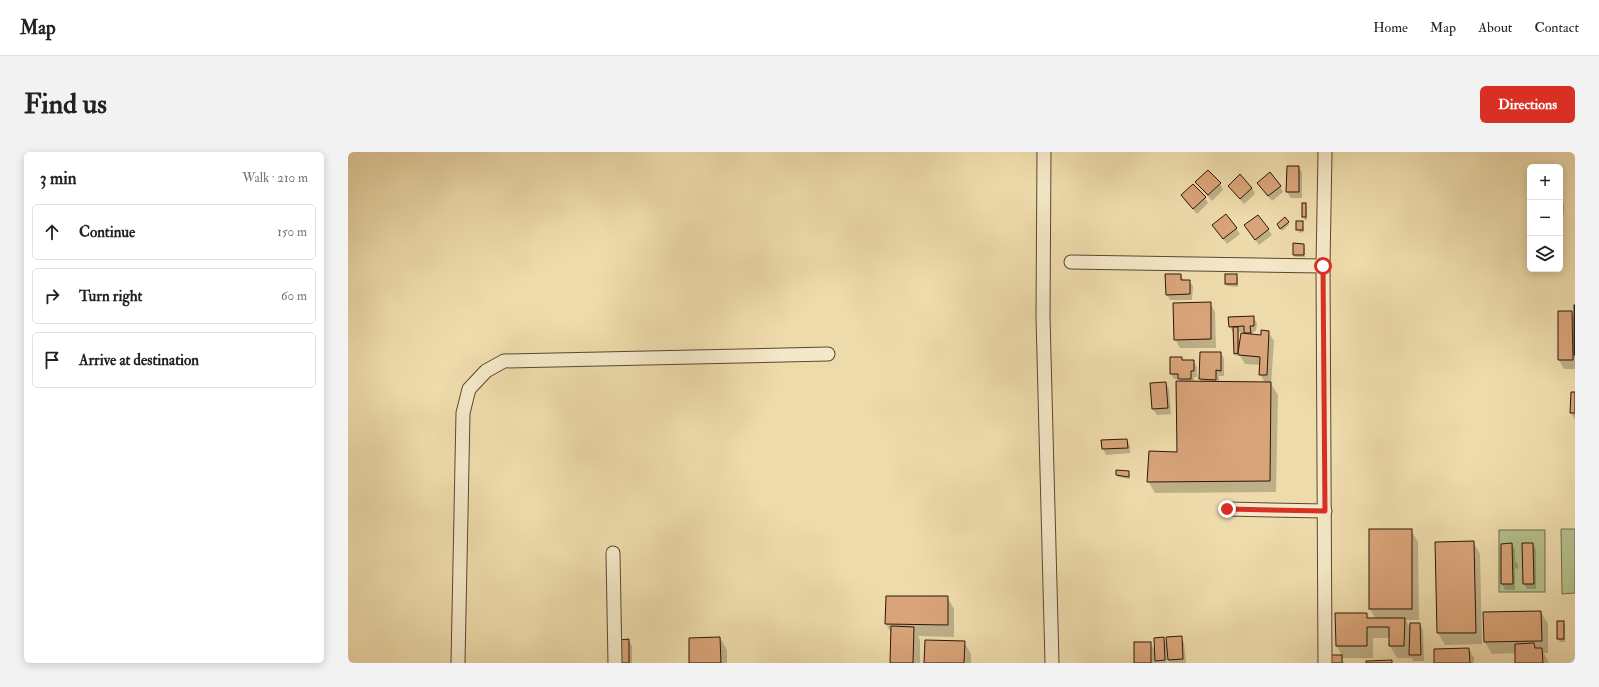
<!DOCTYPE html>
<meta charset="utf-8">
<style>
:root{--surface:#fff;--page:#f2f2f2;--text:#222;--muted:#767676;--line:#e0e0e0;--accent:#d93025}
body{margin:0;font-family:"IM FELL Double Pica",serif;background:var(--page);color:var(--text)}
.controls{position:absolute;right:12px;top:12px;display:grid;overflow:hidden;border-radius:6px;box-shadow:0 2px 10px #0003}
.controls button{width:36px;height:36px;display:grid;place-items:center;padding:0;border:0;border-bottom:1px solid var(--line);background:var(--surface);color:var(--text);font:20px sans-serif}
.stop{position:absolute;width:12px;height:12px;margin:-9px;border:3px solid #d93025;border-radius:50%;background:#fff}
.stop.end{background:#d93025;border-color:#fff;box-shadow:0 1px 4px #0008}
.list{margin:0;padding:0;list-style:none}
h2{display:flex;justify-content:space-between;align-items:center;height:52px;margin:0;padding:0 16px;font-size:17px}
h2 small{font-size:13px;font-weight:400;color:var(--muted)}
.list li{display:grid;grid-template-columns:26px 1fr auto;gap:12px;align-items:center;box-sizing:border-box;height:56px;margin:0 8px 8px;padding:0 8px;border:1px solid var(--line);border-radius:6px}
.list b{display:block;font-size:15px;white-space:nowrap}
.list em{font-size:13px;font-style:normal;color:var(--muted)}
.icon{flex:none;width:22px;height:22px;fill:none;stroke:currentColor;stroke-width:2;stroke-linecap:round;stroke-linejoin:round}
.map{position:relative;flex:none;width:1227px;height:511px;overflow:hidden;border-radius:6px}
header{display:flex;align-items:center;gap:24px;box-sizing:border-box;height:56px;padding:0 20px;background:var(--surface);border-bottom:1px solid var(--line)}
header strong{font-size:19px}
nav{display:flex;gap:22px;margin-inline-start:auto;font-size:14px}
.intro{display:flex;align-items:center;justify-content:space-between;box-sizing:border-box;height:96px;padding:0 24px}
h1{margin:0;font-size:28px}
.button{padding:10px 18px;border-radius:6px;background:var(--accent);color:#fff;font-size:14px;font-weight:700}
main{display:flex;gap:24px;padding:0 24px}
aside{flex:1;background:var(--surface);border-radius:6px;box-shadow:0 2px 10px #0003}
.map>svg:first-child{display:block}
.green{fill:#b4c18c;stroke:#706c4a}
.shadow{fill:#0003;fill-rule:evenodd}
.building{fill:#d9a479;stroke:#2c1607}
.lines{fill:none;stroke-linecap:round;stroke-linejoin:round}
.minor-casing{stroke:#5c4730;stroke-width:15}
.minor{stroke:#f4e8c8;stroke-width:13}
.route{stroke:#d93025;stroke-width:5}
</style>
<header>
<strong>Map</strong>
<nav><a>Home</a><a>Map</a><a>About</a><a>Contact</a></nav>
</header>
<div class="intro"><h1>Find us</h1><a class="button">Directions</a></div>
<main>
<aside>
<h2>3 min<small>Walk · 210 m</small></h2>
<ul class="list">
<li><svg class="icon" aria-label="ahead" viewBox="0 0 24 24"><path d="M12 20V5M6 11l6-6 6 6"/></svg><div><b>Continue</b></div><em>150 m</em></li>
<li><svg class="icon" aria-label="right" viewBox="0 0 24 24"><path d="M7 20v-9h11M14 6l5 5-5 5"/></svg><div><b>Turn right</b></div><em>60 m</em></li>
<li><svg class="icon" aria-label="arrive" viewBox="0 0 24 24"><path d="M6 21V4h12l-3 4 3 4H6"/></svg><div><b>Arrive at destination</b></div></li>
</ul>
</aside>
<div class="map">
<svg width="1227" height="511" viewBox="0 0 1227 511">
<rect width="100%" height="100%" fill="#eedbab"/>
<filter id="stains"><feTurbulence type="fractalNoise" baseFrequency=".005" numOctaves="4"/><feColorMatrix values="0 0 0 0 .2 0 0 0 0 .09 0 0 0 0 .02 0 0 0 .5 -.17"/></filter>
<radialGradient id="worn" r=".72"><stop offset=".6" stop-color="#630" stop-opacity="0"/><stop offset="1" stop-color="#630" stop-opacity=".3"/></radialGradient>
<g class="green">
<path d="M1213 377H1227V441L1214 442Z"/>
<rect x="1151" y="378" width="46" height="62"/>
</g>
<g class="shadow">
<path d="M951 15 954 21V46H943L939 40Z"/>
<path d="M848 30 872 32 875 38 864 49Z"/>
<path d="M910 31 932 34 935 40 924 49Z"/>
<path d="M881 34 904 36 907 42 896 52Z"/>
<path d="M834 44 857 46 860 51 849 62 837 49Z"/>
<path d="M1212 46 1216 52V63H1212Z"/>
<path d="M958 52 959 55V68H957L955 65Z"/>
<path d="M940 70 941 73 934 79 931 75Z"/>
<path d="M949 70H954L956 80 951 81Z"/>
<path d="M865 74 888 76 892 82 879 92Z"/>
<path d="M897 74 920 77 924 83 911 93Z"/>
<path d="M956 93 957 95V105H947L946 102Z"/>
<path d="M833 123 836 129H841L845 134 844 148H822L819 142Z"/>
<path d="M888 123 890 126V135L879 134 878 132Z"/>
<path d="M862 151 867 160 868 196H832L827 187Z"/>
<path d="M1227 154V217H1216L1211 208 1224 160 1227 166Z"/>
<path d="M905 165 909 171 908 179 905 180V183L914 184 920 180 926 189 923 232 930 243 928 340 807 341 800 329 830 301 833 230 831 227H826L823 222 833 206 835 209H845L849 215V225H846V231H854L852 227 853 201H873L876 207V224H871V231H917L912 222 913 213 897 212 892 204H888L887 201V180H885L882 175ZM891 180H897L898 183 893 188H891Z"/>
<path d="M818 231 821 237 823 262 809 263 805 257Z"/>
<path d="M1227 241V268L1223 261Z"/>
<path d="M779 288 782 294V301L758 303 755 297Z"/>
<path d="M781 320 782 327 770 325 769 323Z"/>
<path d="M1063 378 1070 390 1071 468H1058L1063 478 1072 472 1075 478 1076 509H1065L1064 506H1049L1042 494V486H1025V506H994L996 511H982V504H994L989 494 988 462H1018L1021 467H1028L1022 457Z"/>
<path d="M1125 390 1132 402 1134 492 1097 493 1090 481Z"/>
<path d="M1164 392 1167 398V409L1170 412V418L1167 415V438H1157L1154 432V393Z"/>
<path d="M1185 392 1188 398V437H1179L1176 431Z"/>
<path d="M599 445 606 457V485L570 484 572 488V511H543V481L538 472Z"/>
<path d="M1193 460 1200 472V501H1196L1201 511H1168V501L1144 502 1137 490 1136 461Z"/>
<path d="M1210 470H1215L1217 473V490H1212L1210 487Z"/>
<path d="M833 485 836 491 838 511H822L819 506V511H787L802 491 808 500 815 486 820 493Z"/>
<path d="M372 486 379 498V511H342Z"/>
<path d="M280 488 284 494V511H272Z"/>
<path d="M616 490 623 502V511H577Z"/>
<path d="M1121 497 1126 506V511H1087Z"/>
</g>
<g class="building">
<path d="M939 14H951V40H938Z"/>
<path d="M860 18 873 31 860 43 847 30Z"/>
<path d="M922 20 933 34 920 44 909 31Z"/>
<path d="M892 22 904 36 892 47 880 34Z"/>
<path d="M845 32 858 45 845 57 833 43Z"/>
<rect x="954" y="51" width="4" height="14"/>
<path d="M878 62 889 76 875 87 864 73Z"/>
<path d="M910 63 921 77 907 88 896 73Z"/>
<path d="M937 65 941 70 932 77 929 72Z"/>
<rect x="948" y="69" width="7" height="9"/>
<path d="M945 91 956 92V103H945Z"/>
<path d="M817 122H833V128H842V142L818 143Z"/>
<rect x="877" y="122" width="12" height="10"/>
<path d="M863 150V187L826 188 825 151Z"/>
<rect x="1226" y="153" width="1" height="50"/>
<path d="M1210 159H1224L1225 208H1210Z"/>
<path d="M906 164V174H902L903 181H896V174L881 175 880 165Z"/>
<path d="M885 175H890V201L886 202Z"/>
<path d="M913 178 921 179 919 223H911L912 205 891 203 890 201 893 181 913 183Z"/>
<path d="M852 200H873V219L868 218V228L851 227Z"/>
<path d="M822 205H834V208H846V219H843V227H830V222H822Z"/>
<path d="M828 229 923 230 922 329 799 330 801 299 829 300Z"/>
<path d="M818 230 820 256 804 257 802 231Z"/>
<path d="M1223 240H1227V261H1222Z"/>
<path d="M779 287 780 296 754 297 753 288Z"/>
<path d="M768 318 781 319V325L768 323Z"/>
<rect x="1021" y="377" width="43" height="80"/>
<path d="M1126 389 1128 481H1089L1087 390Z"/>
<path d="M1164 391 1165 432H1153V392Z"/>
<path d="M1174 391H1185L1186 432H1175Z"/>
<path d="M538 444H600V473L537 472Z"/>
<path d="M1193 459 1194 489 1136 490 1135 460Z"/>
<path d="M987 461H1019V466H1057L1056 494H1041V475H1019V494H988Z"/>
<rect x="1209" y="469" width="7" height="18"/>
<path d="M1062 471H1072L1073 503H1061Z"/>
<path d="M543 474 566 475 565 511H542Z"/>
<path d="M834 484 835 507 820 508 818 485Z"/>
<path d="M372 485 373 511H341V486Z"/>
<path d="M816 485 817 508 807 509 806 486Z"/>
<path d="M281 487V511H271V488Z"/>
<path d="M577 488 617 489 616 511H576Z"/>
<rect x="786" y="490" width="17" height="21"/>
<path d="M1186 491 1187 496H1194L1195 511H1167V492Z"/>
<path d="M1121 496 1122 511H1086V497Z"/>
<rect x="981" y="503" width="13" height="8"/>
<path d="M1044 508V511H1018V509Z"/>
</g>
<g class="lines">
<defs>
<g id="minor">
<path d="M696 0 695 165 704 511"/>
<path d="M723 110 975 114"/>
<path d="M879 357 977 359"/>
<path d="M265 401 267 511"/>
<path d="M110 511 115 261 121 237 138 219 156 209 480 202"/>
<path d="M977 511 975 114 977 0"/>
</g>
</defs>
<use href="#minor" class="minor-casing"/>
<use href="#minor" class="minor"/>
</g>
<g class="lines">
<path class="route" d="M879 357 977 359 975 114"/>
</g>
<rect width="100%" height="100%" filter="url(#stains)"/>
<rect width="100%" height="100%" fill="url(#worn)"/>
</svg>
<div class="controls">
<button>+</button>
<button>−</button>
<button><svg class="icon" aria-label="layers" viewBox="0 0 24 24"><path d="M12 4l9 5-9 5-9-5zM3 14l9 5 9-5"/></svg></button>
</div>
<div class="stop" style="left:975px;top:114px"></div>
<div class="stop end" style="left:879px;top:357px"></div>
</div>
</main>
